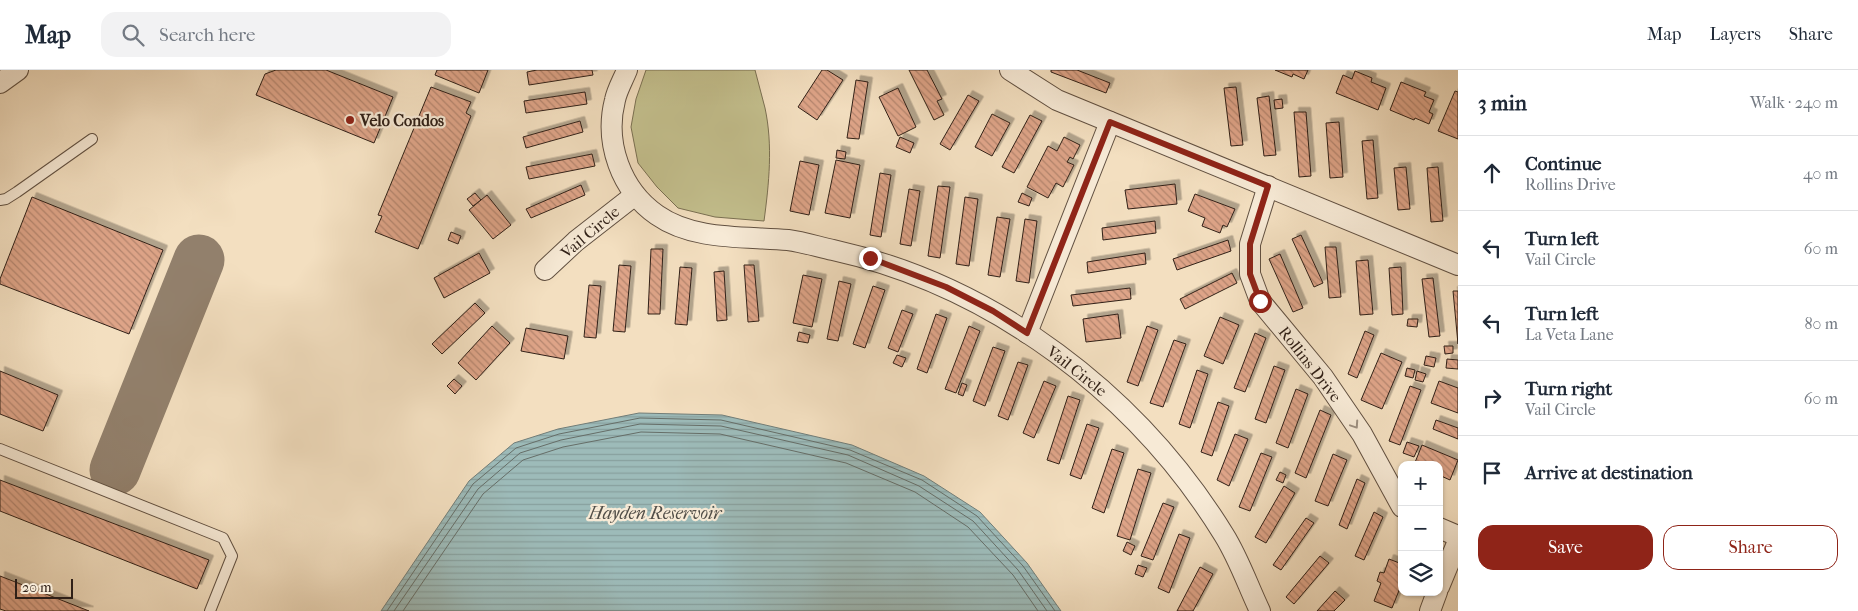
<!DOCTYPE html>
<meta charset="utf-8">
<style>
:root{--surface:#fff;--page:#f2f2f3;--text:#1f2937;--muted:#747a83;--line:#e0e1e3;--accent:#8f2418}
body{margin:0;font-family:"IM FELL French Canon",serif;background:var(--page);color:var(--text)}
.controls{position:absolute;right:15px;bottom:15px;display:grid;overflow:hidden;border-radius:10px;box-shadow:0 1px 4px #0004}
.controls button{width:45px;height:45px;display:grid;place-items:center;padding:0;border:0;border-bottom:1px solid var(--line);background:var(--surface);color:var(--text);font:25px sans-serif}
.scale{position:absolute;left:15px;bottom:12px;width:58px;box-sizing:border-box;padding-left:5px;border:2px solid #302017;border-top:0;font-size:14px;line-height:18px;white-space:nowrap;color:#302017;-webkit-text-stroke:4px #f7ead6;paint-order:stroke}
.stop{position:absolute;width:15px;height:15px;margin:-11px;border:4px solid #8f2418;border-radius:50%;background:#fff}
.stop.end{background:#8f2418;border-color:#fff;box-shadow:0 1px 5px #0008}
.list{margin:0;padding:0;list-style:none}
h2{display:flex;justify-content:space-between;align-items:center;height:65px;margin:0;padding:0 20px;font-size:21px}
h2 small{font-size:16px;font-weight:400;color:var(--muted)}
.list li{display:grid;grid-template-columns:32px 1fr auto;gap:15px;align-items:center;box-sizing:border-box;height:75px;padding:0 20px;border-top:1px solid var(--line)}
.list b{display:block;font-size:19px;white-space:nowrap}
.list p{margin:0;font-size:16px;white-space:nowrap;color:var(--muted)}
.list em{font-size:16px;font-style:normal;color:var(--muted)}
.actions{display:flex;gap:10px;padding:15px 20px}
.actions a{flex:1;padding:11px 0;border:1px solid var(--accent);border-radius:15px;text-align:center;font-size:18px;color:var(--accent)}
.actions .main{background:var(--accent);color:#fff}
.icon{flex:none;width:28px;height:28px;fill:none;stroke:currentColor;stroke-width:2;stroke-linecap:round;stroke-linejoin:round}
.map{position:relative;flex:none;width:1458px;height:541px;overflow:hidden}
header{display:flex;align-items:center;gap:30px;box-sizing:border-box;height:70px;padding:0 25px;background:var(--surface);border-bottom:1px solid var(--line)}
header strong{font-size:24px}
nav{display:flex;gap:28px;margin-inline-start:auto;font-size:18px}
.search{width:350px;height:45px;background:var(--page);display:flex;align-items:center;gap:12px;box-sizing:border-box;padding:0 18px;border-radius:15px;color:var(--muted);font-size:19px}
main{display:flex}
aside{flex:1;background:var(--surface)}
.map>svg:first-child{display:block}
.green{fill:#c3bf8d;stroke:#7a7052}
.water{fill:url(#water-rules);stroke:#717d78}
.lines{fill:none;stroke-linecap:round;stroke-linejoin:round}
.shore{stroke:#666e68;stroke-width:1}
.taxiway{stroke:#92806c;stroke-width:51}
.building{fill:url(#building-back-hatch);stroke:#302017;filter:url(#shadow)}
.lane-casing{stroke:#615041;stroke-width:12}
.street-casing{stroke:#615041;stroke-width:22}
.lane{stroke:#f7ead6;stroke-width:10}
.street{stroke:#f7ead6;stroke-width:20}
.oneway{stroke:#9d8f80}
.route{stroke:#8f2418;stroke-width:6}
.poi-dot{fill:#8f2418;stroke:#f7ead6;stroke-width:2}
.labels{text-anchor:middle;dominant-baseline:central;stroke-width:4.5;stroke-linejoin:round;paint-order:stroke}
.poi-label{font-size:16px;font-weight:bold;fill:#302017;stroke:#f7ead6;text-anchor:start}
.street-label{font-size:16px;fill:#302017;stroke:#f7ead6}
.water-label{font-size:18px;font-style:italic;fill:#514e48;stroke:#f7ead6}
</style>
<header>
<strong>Map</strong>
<div class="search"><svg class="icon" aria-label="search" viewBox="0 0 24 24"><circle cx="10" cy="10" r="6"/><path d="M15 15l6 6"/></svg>Search here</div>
<nav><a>Map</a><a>Layers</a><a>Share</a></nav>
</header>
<main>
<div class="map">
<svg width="1458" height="541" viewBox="0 0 1458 541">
<defs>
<pattern id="water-rules" width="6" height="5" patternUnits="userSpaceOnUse" patternTransform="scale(1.25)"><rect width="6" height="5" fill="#9dbbb9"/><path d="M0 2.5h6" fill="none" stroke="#88a09e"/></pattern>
<pattern id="building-back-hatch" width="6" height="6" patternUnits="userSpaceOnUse" patternTransform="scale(1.25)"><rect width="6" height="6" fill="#dea488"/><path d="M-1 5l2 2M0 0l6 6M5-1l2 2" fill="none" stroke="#b4856e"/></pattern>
<filter id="shadow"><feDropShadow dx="4.5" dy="-4.5" stdDeviation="0" flood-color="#0004"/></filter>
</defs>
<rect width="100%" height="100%" fill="#f3dfc0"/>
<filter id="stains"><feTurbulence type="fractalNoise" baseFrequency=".004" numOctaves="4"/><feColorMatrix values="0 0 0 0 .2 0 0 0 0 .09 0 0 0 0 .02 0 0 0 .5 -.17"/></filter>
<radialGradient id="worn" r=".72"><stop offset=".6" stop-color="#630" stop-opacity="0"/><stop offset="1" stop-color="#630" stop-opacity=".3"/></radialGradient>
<path class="green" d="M646 0H755C758 13 762 25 765 38 773 75 769 114 764 151L715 147 678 138 657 117 638 93 631 57 636 29Z"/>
<path class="water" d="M639 343 722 345 852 375 924 406 980 442 1027 493 1061 541H381L469 411 514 373 558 359Z"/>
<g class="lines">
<g class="shore">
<path d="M387 541 473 414 516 378 559 364 640 348 721 350 850 380 922 410 977 446 1023 496 1055 541"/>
<path d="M394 541 478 419 520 383 561 370 640 354 721 356 848 385 919 416 973 451 1018 500 1047 541"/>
<path d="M403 541 483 424 523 390 563 377 641 362 720 364 846 393 915 422 968 457 1013 505 1038 541"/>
</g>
<path class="taxiway" d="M115 400 199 190"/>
</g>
<g class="building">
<path d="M276 0H326L393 27 374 73 256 25 265 4Z"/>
<path d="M437 0H488L479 23 435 5Z"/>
<path d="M537 0H592L593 5 529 15 527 2Z"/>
<path d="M822 0H827L843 10 817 50 798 37Z"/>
<path d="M909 0H927L942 29 937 31 944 45 934 50Z"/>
<path d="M1051 0H1077L1110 13 1106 23 1051 2Z"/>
<path d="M1275 0H1308L1304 9 1293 4 1292 7Z"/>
<path d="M1355 1 1372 8 1371 12 1386 18 1378 40 1336 23 1343 5 1352 9Z"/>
<path d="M856 10 868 12 859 69 847 68Z"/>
<path d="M1401 12 1426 22 1424 26 1434 30 1429 42 1433 44 1429 54 1415 48 1414 50 1390 40Z"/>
<path d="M431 17 471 32 466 43 471 46 418 179 375 162 382 146 378 145Z"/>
<path d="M1236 17 1243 75 1231 76 1224 18Z"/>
<path d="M898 18 916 57 898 66 879 27Z"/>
<path d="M1455 21 1458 22V69L1438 61Z"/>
<path d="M585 22 587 34 526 43 524 31Z"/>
<path d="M968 25 979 31 950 80 940 74Z"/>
<path d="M1269 26 1276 85 1264 86 1257 28Z"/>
<path d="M1282 29 1283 38 1275 39 1274 30Z"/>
<path d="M1294 42H1306L1311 106 1299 107Z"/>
<path d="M992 44 1010 53 992 86 975 77Z"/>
<path d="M1030 45 1042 51 1014 103 1002 97Z"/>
<path d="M580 51 583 62 526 78 523 67Z"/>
<path d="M1339 52 1343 107 1330 108 1326 53Z"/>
<path d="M900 67 914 73 910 83 896 77Z"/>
<path d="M1064 67 1080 75 1073 89 1070 87 1067 92 1074 95 1063 117 1056 113 1048 128 1027 117 1048 76 1057 81Z"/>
<path d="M1373 70 1378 128 1367 129 1362 71Z"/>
<path d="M837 80 846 82 845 89 836 88Z"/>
<path d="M592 84 595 96 529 109 526 97Z"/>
<path d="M836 90 860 95 850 148 825 143Z"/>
<path d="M800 91 819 95 809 145 790 141Z"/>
<path d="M1406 97 1410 139 1398 140 1394 98Z"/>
<path d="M1438 97 1443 151 1431 152 1427 98Z"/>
<path d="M880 103 891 105 881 167 870 165Z"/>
<path d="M1175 114 1177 134 1128 139 1125 120Z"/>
<path d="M581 115 585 125 531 148 526 139Z"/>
<path d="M938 116 950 117 940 188 928 186Z"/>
<path d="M909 119 920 121 911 176 900 174Z"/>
<path d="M475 123 481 130 473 136 467 129Z"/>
<path d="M1022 123 1032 128 1029 136 1018 132Z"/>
<path d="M1195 124 1235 139 1227 157 1223 155 1220 163 1202 156 1205 148 1188 141Z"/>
<path d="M487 125 511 155 493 169 469 140Z"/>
<path d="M32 127 163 180 129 264 0 214V209Z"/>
<path d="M965 127 978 129 969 196 956 194Z"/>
<path d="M997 147 1010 149 1000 207 988 205Z"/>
<path d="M1025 149 1037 151 1029 213 1016 211Z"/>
<path d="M1155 151 1156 163 1103 170 1102 158Z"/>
<path d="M451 162 461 166 458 174 448 170Z"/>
<path d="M1301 165 1323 213 1314 217 1292 169Z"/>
<path d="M1228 170 1231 181 1177 200 1173 189Z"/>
<path d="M1325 177H1336L1341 227 1329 228Z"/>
<path d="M651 179H663L660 244H648Z"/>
<path d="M479 183 490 203 444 228 434 208Z"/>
<path d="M1145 183 1146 194 1088 203 1087 192Z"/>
<path d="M1280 184 1303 238 1293 242 1269 189Z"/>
<path d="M1368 190 1373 244 1360 245 1356 191Z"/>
<path d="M619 195 631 196 625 262 613 261Z"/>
<path d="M744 195H754L759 251 748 252Z"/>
<path d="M680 197 692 198 687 255 675 254Z"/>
<path d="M1401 197 1403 244 1392 245 1389 198Z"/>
<path d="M724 201 727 250 717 251 714 202Z"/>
<path d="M1232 203 1237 213 1185 239 1180 229Z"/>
<path d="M803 205 822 209 812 257 793 253Z"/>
<path d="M1433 208 1440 266 1429 267 1422 209Z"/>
<path d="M839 211 851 214 838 271 827 269Z"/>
<path d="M589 215 601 216 596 268 584 267Z"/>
<path d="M873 216 885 220 865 278 853 274Z"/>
<path d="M1130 218 1131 229 1073 236 1071 225Z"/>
<path d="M1453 221H1458V274Z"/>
<path d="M475 233 485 243 442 284 432 274Z"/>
<path d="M902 240 913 244 898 282 888 278Z"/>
<path d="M936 244 947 248 927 303 917 299Z"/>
<path d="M1118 244 1121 268 1086 272 1083 249Z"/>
<path d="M1220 247 1239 255 1223 294 1204 286Z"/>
<path d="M1408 249H1418L1417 257 1407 256Z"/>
<path d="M492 256 510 273 476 310 458 293Z"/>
<path d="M969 256 980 261 956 323 945 319Z"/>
<path d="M1147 256 1158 260 1138 316 1127 312Z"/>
<path d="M526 258 568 266 564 289 521 281Z"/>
<path d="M1365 261 1374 265 1357 308 1348 304Z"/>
<path d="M799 262 810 265 808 273 797 271Z"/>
<path d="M1255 263 1266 268 1245 322 1234 318Z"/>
<path d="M1174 270 1186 274 1163 337 1150 333Z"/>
<path d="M1444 276H1453V283L1445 284Z"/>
<path d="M993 277 1005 281 985 336 973 331Z"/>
<path d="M1381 283 1402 292 1382 339 1361 330Z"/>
<path d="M897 285 906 288 902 297 893 293Z"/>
<path d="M1426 286 1436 288 1434 297 1424 295Z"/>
<path d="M1447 289 1458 290V299L1446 298Z"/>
<path d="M1018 292 1028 295 1008 350 998 346Z"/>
<path d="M1274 296 1285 300 1266 353 1255 349Z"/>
<path d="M1407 298 1415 300 1413 308 1405 306Z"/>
<path d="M1197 300 1208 304 1190 358 1179 354Z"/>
<path d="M0 301 58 325 43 361 0 344Z"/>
<path d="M1417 301 1426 304 1423 312 1415 310Z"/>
<path d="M454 309 462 316 455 324 447 316Z"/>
<path d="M1044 311 1056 316 1034 368 1023 363Z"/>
<path d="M1439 311 1458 318V343L1431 333Z"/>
<path d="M962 313 967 315 963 326 958 324Z"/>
<path d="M1410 316 1421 320 1400 375 1389 371Z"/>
<path d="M1296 319 1308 324 1288 378 1276 373Z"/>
<path d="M1068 326 1080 330 1059 394 1047 390Z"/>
<path d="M1218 332 1229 336 1212 386 1201 382Z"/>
<path d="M1320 340 1331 345 1306 408 1295 403Z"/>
<path d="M1436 350 1458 358V369L1433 359Z"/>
<path d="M1087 354 1099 358 1081 409 1070 405Z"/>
<path d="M1235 364 1248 369 1229 416 1217 410Z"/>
<path d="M1407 372 1419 376 1414 387 1403 383Z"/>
<path d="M1422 375 1458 390 1450 410 1439 405V395H1414Z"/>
<path d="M1112 379 1124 383 1104 443 1092 438Z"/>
<path d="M1261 383 1272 387 1250 441 1239 437Z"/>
<path d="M1333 384 1347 390 1328 436 1315 431Z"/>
<path d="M1138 399 1151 403 1130 470 1117 466Z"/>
<path d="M1280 402 1286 405 1283 413 1276 410Z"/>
<path d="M1357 409 1365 413 1347 459 1339 455Z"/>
<path d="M0 410 209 490 197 519 0 441Z"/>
<path d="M1284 416 1295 423 1266 473 1255 467Z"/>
<path d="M1163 433 1174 437 1153 490 1141 486Z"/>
<path d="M1374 442 1383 447 1364 490 1355 486Z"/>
<path d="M1306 448 1314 453 1281 500 1273 495Z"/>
<path d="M1179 464 1190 468 1169 523 1158 518Z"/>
<path d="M1127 472 1135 476 1131 485 1123 481Z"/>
<path d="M1320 486 1329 493 1294 534 1286 527Z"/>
<path d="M1389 489 1402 494V513L1392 538 1374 531 1381 513 1377 511 1380 502 1384 503Z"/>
<path d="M1138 495 1147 498 1143 507 1135 504Z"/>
<path d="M1200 497 1213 504 1193 541H1177Z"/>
<path d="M0 506 89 541H6L0 539Z"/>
<path d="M1335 521 1345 530 1334 541H1317Z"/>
</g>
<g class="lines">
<defs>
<g id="lane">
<path d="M0 130 6 129 17 122 92 69"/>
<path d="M0 379 223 468 232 486 210 541"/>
</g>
<g id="street">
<path d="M627 0C623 10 617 20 615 30 604 73 621 120 657 145 694 171 745 166 788 170 803 172 819 177 833 180 995 216 1138 325 1224 465 1239 489 1248 516 1260 541"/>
<path d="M1010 0 1057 30 1458 195"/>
<path d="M0 13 18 0"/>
<path d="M1268 116 1250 174V204L1260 231 1323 307 1362 364 1402 437"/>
<path d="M545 200 576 171 635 125"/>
<path d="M1027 263 1110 52"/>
<path d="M1439 458 1458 466"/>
<path d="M1439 517 1458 471"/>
<path d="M1430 541 1437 522"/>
</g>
</defs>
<use href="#lane" class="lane-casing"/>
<use href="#street" class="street-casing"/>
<use href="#lane" class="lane"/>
<use href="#street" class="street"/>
</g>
<defs><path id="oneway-chevron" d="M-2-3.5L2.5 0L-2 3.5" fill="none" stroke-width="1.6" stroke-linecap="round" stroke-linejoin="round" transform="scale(1.25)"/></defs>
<use class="oneway" href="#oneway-chevron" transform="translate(1355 355) rotate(56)"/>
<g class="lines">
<path class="route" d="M870 188 946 217 993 241 1027 263 1110 52 1268 116 1250 174V204L1260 231"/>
</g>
<circle class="poi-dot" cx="350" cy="50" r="5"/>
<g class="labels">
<g class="poi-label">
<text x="360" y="50">Velo Condos</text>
</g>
<g class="street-label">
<text transform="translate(590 162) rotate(-40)">Vail Circle</text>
<text transform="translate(1310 294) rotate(52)">Rollins Drive</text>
<text transform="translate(1077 301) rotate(38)">Vail Circle</text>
</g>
<g class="water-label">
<text x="655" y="443">Hayden Reservoir</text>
</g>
</g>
<rect width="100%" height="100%" filter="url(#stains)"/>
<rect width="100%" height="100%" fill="url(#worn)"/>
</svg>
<div class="controls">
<button>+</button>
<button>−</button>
<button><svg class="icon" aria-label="layers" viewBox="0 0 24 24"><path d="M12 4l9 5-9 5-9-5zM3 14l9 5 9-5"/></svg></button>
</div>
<div class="scale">20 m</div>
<div class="stop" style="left:1260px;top:231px"></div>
<div class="stop end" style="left:870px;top:188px"></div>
</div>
<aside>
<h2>3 min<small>Walk · 240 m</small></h2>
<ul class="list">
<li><svg class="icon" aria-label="ahead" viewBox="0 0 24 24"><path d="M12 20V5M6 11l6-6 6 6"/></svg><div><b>Continue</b><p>Rollins Drive</p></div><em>40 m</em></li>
<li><svg class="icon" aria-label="left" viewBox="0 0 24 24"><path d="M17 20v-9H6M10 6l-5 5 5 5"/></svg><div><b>Turn left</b><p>Vail Circle</p></div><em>60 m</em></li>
<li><svg class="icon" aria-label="left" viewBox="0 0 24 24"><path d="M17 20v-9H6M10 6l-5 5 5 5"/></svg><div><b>Turn left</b><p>La Veta Lane</p></div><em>80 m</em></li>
<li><svg class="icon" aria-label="right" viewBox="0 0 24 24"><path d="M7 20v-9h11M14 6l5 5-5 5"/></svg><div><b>Turn right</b><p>Vail Circle</p></div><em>60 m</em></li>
<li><svg class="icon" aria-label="arrive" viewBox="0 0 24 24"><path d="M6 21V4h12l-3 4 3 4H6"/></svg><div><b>Arrive at destination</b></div></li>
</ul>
<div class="actions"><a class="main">Save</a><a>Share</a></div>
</aside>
</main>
